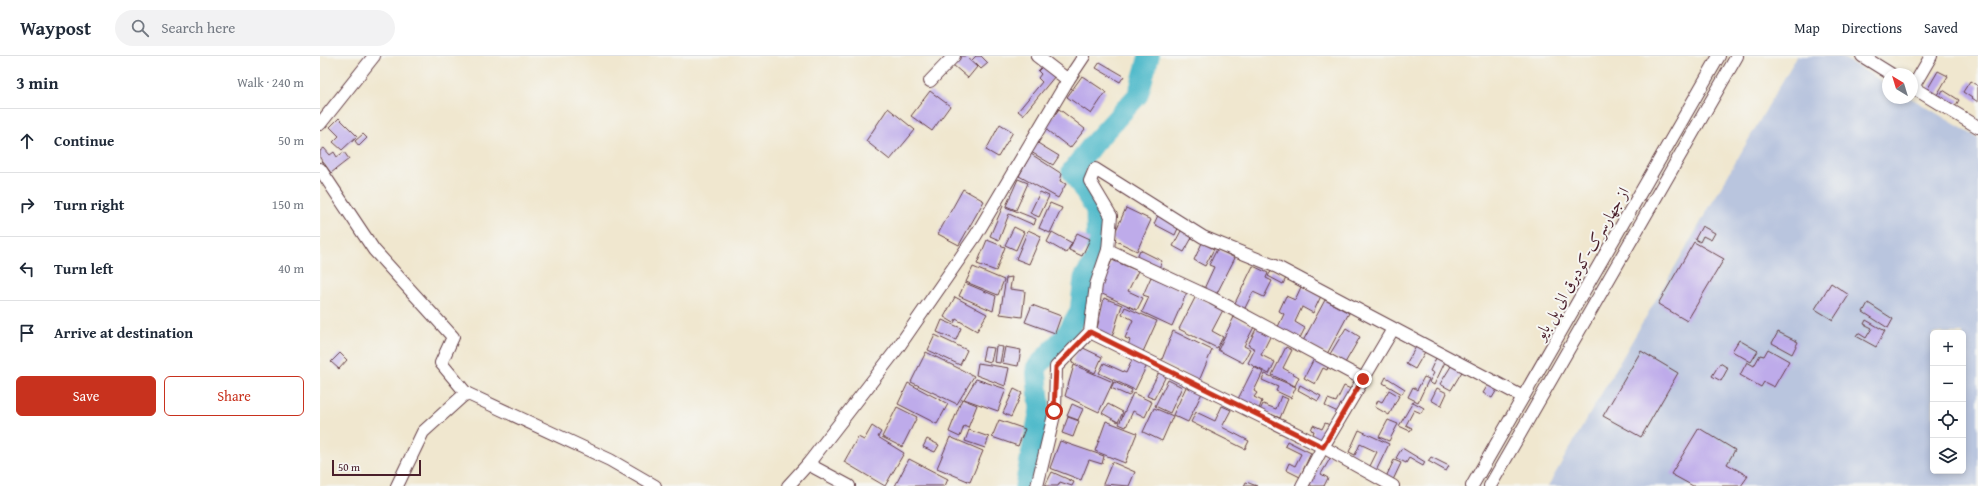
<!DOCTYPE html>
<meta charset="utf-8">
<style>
:root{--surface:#fff;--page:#f2f2f3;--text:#1f2937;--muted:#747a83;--line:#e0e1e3;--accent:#c8321e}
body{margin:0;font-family:"Gentium Book Plus",Amiri,serif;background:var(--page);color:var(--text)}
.controls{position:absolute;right:12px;bottom:12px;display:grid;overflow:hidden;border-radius:6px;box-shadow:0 2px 6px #0003}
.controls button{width:36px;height:36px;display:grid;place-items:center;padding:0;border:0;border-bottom:1px solid var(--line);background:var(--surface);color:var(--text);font:20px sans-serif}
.compass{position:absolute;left:1562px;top:12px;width:36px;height:36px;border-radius:50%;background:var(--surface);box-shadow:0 2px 6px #0003;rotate:322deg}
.scale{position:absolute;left:12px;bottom:10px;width:89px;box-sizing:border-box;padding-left:4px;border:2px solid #4a1f2b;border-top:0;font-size:11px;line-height:14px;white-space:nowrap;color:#4a1f2b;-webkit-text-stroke:3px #f6f6f2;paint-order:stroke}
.stop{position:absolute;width:12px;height:12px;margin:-9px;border:3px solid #c8321e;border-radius:50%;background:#fff}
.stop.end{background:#c8321e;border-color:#fff;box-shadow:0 1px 4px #0008}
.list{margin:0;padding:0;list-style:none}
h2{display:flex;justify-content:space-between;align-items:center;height:52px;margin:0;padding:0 16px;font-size:17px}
h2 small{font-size:13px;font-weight:400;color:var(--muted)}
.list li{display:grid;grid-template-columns:26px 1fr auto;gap:12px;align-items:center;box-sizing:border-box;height:64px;padding:0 16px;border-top:1px solid var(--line)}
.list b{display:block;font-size:15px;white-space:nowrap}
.list em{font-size:13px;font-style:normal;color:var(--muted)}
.actions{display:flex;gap:8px;padding:12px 16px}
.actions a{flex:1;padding:9px 0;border:1px solid var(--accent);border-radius:6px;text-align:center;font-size:14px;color:var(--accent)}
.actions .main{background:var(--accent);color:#fff}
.icon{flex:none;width:22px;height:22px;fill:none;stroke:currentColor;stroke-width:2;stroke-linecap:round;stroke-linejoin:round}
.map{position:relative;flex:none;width:1658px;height:430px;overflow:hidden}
header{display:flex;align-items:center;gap:24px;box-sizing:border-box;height:56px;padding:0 20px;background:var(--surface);border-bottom:1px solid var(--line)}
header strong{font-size:19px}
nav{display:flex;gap:22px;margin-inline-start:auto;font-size:14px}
.search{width:280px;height:36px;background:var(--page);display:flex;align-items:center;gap:10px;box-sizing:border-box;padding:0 14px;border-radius:22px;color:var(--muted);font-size:15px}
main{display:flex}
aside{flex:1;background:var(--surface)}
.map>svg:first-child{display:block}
.industrial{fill:#b9c5de;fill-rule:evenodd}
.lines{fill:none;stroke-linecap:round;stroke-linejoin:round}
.river{stroke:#4fbaca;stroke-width:21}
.building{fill:#beabea}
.minor-casing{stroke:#633d44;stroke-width:14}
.minor{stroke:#fff;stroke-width:12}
.route{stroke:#c8321e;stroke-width:5}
.labels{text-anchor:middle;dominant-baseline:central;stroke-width:4;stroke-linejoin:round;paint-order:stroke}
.street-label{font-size:16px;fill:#4a1f2b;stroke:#f6f6f2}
</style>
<header>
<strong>Waypost</strong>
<div class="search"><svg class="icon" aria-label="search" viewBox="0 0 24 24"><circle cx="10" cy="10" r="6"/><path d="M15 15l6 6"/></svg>Search here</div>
<nav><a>Map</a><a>Directions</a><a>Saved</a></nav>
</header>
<main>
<aside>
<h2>3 min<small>Walk · 240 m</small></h2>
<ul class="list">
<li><svg class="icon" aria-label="ahead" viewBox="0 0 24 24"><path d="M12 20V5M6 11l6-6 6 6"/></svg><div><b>Continue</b></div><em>50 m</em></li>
<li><svg class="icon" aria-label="right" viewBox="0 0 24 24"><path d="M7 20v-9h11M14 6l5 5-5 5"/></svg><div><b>Turn right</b></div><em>150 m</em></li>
<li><svg class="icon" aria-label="left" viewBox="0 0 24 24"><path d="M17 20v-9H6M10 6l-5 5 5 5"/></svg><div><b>Turn left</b></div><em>40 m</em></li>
<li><svg class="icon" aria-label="arrive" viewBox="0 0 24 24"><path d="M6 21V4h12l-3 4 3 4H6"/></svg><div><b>Arrive at destination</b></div></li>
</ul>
<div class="actions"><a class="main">Save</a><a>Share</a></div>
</aside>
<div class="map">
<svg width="1658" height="430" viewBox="0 0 1658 430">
<rect width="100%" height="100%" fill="#f6f6f2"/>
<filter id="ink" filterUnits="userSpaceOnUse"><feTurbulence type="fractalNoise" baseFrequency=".025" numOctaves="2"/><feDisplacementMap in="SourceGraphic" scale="8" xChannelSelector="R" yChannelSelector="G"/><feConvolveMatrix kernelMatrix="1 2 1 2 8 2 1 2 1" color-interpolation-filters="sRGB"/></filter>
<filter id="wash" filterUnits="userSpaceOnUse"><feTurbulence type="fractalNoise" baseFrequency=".012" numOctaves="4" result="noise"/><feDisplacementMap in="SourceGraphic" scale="16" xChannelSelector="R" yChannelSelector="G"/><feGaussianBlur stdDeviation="0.9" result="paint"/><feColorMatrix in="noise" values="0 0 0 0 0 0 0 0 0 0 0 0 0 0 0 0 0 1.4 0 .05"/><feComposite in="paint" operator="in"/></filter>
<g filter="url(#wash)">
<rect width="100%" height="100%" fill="#f0e7cf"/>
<path class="industrial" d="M1477 0H1520L1568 29V42H1591L1658 82V430H1228ZM1613 277H1643V415H1613Z"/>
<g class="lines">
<path class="river" d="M705 430 720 353 716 312 746 279 760 255 764 222 777 202 776 154 752 115 773 88 818 39 829 0"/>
</g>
<g id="blocks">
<g class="building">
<path d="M641 0H645L657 11 648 22 633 9Z"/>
<path d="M656 0H661L668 7 661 13 652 4Z"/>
<path d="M780 6 804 20 800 26 776 12Z"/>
<path d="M723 10 735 20 703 59 698 55 722 26 718 22 721 18 718 15Z"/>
<path d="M1618 15 1628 20 1617 39 1607 34Z"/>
<path d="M762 20 786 36 771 58 747 41Z"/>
<path d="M1650 25 1658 30V46L1643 36Z"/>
<path d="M1623 34 1639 44 1635 51 1619 41Z"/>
<path d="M610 35 630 50 612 75 591 60Z"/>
<path d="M568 52 595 74 570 104 546 85Z"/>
<path d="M739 53 765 73 750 92 724 72Z"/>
<path d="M19 62 37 80 22 94 13 86 19 80 10 71Z"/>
<path d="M680 68 693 76 678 101 666 94Z"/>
<path d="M43 78 47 82 39 90 35 85Z"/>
<path d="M716 86 739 100 733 109 711 96Z"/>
<path d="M4 92 10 99 14 96 17 101 24 96 29 103 11 117 0 102V95Z"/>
<path d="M711 98 742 118 740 125 746 128 738 142 699 120Z"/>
<path d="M698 123 708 127 696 154 686 150Z"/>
<path d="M643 133 664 145 639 189 618 178Z"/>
<path d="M720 136 729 140 719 161 710 157Z"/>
<path d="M730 147 742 152 730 177 719 172Z"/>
<path d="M683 150 716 163 714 169 689 158 679 184 670 180Z"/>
<path d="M806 152 831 164 817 195 792 183Z"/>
<path d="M839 157 860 168 855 179 834 168Z"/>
<path d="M1382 170 1395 177 1391 184 1383 180 1380 186 1375 183Z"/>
<path d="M694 171 704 176 696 194 685 189Z"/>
<path d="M862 173 873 180 864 196 853 190Z"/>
<path d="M708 174 721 180 709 208 696 203Z"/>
<path d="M732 176 752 187 746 197 727 186Z"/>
<path d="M757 177 770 183 762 200 749 194Z"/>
<path d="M667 184 685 191 676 215 657 208Z"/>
<path d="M1374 186 1404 203 1367 265 1338 248Z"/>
<path d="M882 187 894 193 885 210 874 204Z"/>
<path d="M897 193 915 202 895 241 883 235 894 211 889 209Z"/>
<path d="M820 194 842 205 839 212 817 201Z"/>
<path d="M792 204 818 215 808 235 823 242 817 254 778 236Z"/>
<path d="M933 210 948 217 946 222 952 225 944 241 933 236 924 254 914 249Z"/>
<path d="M653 211 684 224 678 239 646 226Z"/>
<path d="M952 214 966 222 963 228 948 220Z"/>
<path d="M692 221 690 233 705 235 702 261 680 258 686 222Z"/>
<path d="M831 221 867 236 852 270 822 256 829 241 823 239Z"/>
<path d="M645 227 676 240 673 255 639 240Z"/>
<path d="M1511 227 1529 239 1513 264 1495 253Z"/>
<path d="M981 231 1001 240 993 257 982 251 975 266 985 272 979 284 957 273 964 258 959 255 966 240 975 244Z"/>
<path d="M876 240 903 254 892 275 903 281 897 292 859 273Z"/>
<path d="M635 241 667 258 657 275 636 263 634 267 624 261Z"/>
<path d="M784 242 802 249 792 281 776 277Z"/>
<path d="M1005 244 1029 257 1007 298 983 285Z"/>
<path d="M1548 247 1573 263 1568 272 1543 256Z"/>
<path d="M712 249 741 260 735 277 705 266Z"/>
<path d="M805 251 837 265 822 298 807 292 810 284 805 282 813 264 802 258Z"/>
<path d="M914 261 934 271 924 290 930 293 923 307 898 294Z"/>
<path d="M622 264 641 272 636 284 617 276Z"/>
<path d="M1546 264 1565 275 1556 291 1536 280 1538 277 1546 282 1552 272 1544 268Z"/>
<path d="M937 271 951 279 941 299 955 306 949 318 928 307 935 293 928 289Z"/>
<path d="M1026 272 1040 281 1025 307 1010 298Z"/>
<path d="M853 275 892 294 879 325 841 306Z"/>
<path d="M1458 276 1478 286 1472 298 1452 287Z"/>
<path d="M615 279 647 294 640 309 608 294Z"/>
<path d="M1419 284 1438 295 1431 306 1412 295Z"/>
<path d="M1097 289 1106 294 1095 313 1086 308Z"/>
<path d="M676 290 683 291 680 307 674 306Z"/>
<path d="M759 290 782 301 775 317 752 306Z"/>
<path d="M665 291 674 292 671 306 662 304Z"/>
<path d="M685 291 701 294 698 310 682 307Z"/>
<path d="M966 291 972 294 963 312 979 321 975 330 952 319Z"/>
<path d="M1448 293 1469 305 1454 331 1444 326 1441 331 1420 319 1427 306 1434 310 1440 299 1444 300Z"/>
<path d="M1321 295 1358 317 1321 381 1283 360Z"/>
<path d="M606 296 654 320 637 348 591 326Z"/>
<path d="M20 297 27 304 19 313 11 306Z"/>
<path d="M995 301 1009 309 1007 314 1003 312 995 328 984 322Z"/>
<path d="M813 302 827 309 815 334 779 317 784 307 806 317Z"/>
<path d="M1116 302 1125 306 1114 329 1109 326 1114 317 1110 315Z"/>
<path d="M658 307 689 312 685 330 656 319Z"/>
<path d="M1133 307 1143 314 1131 334 1120 328Z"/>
<path d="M1400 307 1408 312 1401 325 1392 320Z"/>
<path d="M754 309 793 326 779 356 745 340Z"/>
<path d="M934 311 943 316 934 335 937 337 934 341 942 345 939 353 918 343Z"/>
<path d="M839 316 846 320 834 343 827 340Z"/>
<path d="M945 318 976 331 971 342 956 335 958 331 942 324Z"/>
<path d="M1066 321 1085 333 1082 338 1063 327Z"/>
<path d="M1104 321 1109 323 1098 346 1088 341 1093 331 1097 334Z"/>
<path d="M656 323 686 333 678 355 644 343Z"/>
<path d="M848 324 862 331 850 357 835 350Z"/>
<path d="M794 326 812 334 809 340 791 332Z"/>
<path d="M588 327 628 348 617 368 578 348Z"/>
<path d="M1169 327 1178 332 1172 342 1163 337Z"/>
<path d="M867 329 882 337 868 366 853 359Z"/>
<path d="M980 329 1001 340 998 345 978 334Z"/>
<path d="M1024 330 1031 333 1020 357 1005 350 1008 343 1016 346Z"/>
<path d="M1117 332 1127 337 1121 350 1111 344Z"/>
<path d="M694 333 702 337 691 361 683 357Z"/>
<path d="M1069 334 1079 340 1069 359 1055 351 1058 344 1062 346Z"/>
<path d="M813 337 832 346 825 361 813 355 806 371 799 368Z"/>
<path d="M961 340 968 343 960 362 940 354 943 348 956 353Z"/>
<path d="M642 343 657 349 648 372 644 370 640 381 629 376Z"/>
<path d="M1093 346 1104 352 1101 357 1094 354 1086 369 1092 372 1090 375 1079 370Z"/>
<path d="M752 348 763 353 758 364 747 360Z"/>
<path d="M788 348 803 356 798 366 782 357Z"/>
<path d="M902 350 911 354 902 371 929 385 925 393 871 366 876 356 895 365Z"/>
<path d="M577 351 597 361 582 391 562 381Z"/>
<path d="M834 352 853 360 842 385 823 376Z"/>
<path d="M748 361 759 365 753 381 742 377Z"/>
<path d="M679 364 705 373 698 390 672 381Z"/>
<path d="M1068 364 1078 368 1069 385 1059 381Z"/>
<path d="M786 365 817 377 805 407 775 395Z"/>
<path d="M1005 367 1010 369 1002 386 992 381 994 375 991 374 993 369 1002 373Z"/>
<path d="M552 370 561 376 558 381 584 397 565 430 524 406 538 381 544 384Z"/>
<path d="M1379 372 1415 394 1407 408 1428 420 1421 430H1373L1351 418Z"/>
<path d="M649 374 669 381 665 392 645 385Z"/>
<path d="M1039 374 1069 388 1056 415 1049 412 1057 396 1040 388 1035 399 1029 396Z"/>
<path d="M630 381 663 395 650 426 617 412Z"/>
<path d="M607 383 619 389 615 396 603 391Z"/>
<path d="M740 385 784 400 782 408 769 404 761 424 730 412Z"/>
<path d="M967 385 991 397 980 421 966 414 969 407 975 410 981 398 965 390Z"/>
<path d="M1082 392 1105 406 1103 410 1089 402 1086 407 1076 402Z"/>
<path d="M1005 398 1011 401 1001 418 1008 422 1004 430H992L989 428Z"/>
<path d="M1111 401 1129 410 1126 415 1108 405Z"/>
<path d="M589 403 628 423 625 430H575Z"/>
<path d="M1074 404 1081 407 1073 424 1066 421Z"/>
<path d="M792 406 815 416 809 430 783 428Z"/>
<path d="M732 416 754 426 752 430 740 426 738 430H725Z"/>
<path d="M926 426 937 430H924Z"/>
</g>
</g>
</g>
<g filter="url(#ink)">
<use href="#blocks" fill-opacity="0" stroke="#633d44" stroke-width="1"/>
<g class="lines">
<defs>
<g id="minor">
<path d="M717 0 748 24"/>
<path d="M1542 0 1571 18"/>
<path d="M610 25 634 0"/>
<path d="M1592 31 1658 71"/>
<path d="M1593 31 1611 0"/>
<path d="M0 68 54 0"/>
<path d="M0 113 54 194 133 281 121 307 146 337 290 404 335 430"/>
<path d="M788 194 892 242 1043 323"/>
<path d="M770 276 1003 391 1073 430"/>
<path d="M488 408 529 430"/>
<path d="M77 430 103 376 146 337"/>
<path d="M468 430 488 408 577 293 656 179 748 24 764 0"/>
<path d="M717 430 735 355 736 311 770 276 776 229 788 194 791 160 770 125 775 113 883 181 957 211 1203 341"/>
<path d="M982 430 1003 391 1073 273"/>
<path d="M1152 430 1399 0"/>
<path d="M1170 430 1417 0"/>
</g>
</defs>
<use href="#minor" class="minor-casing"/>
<use href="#minor" class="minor"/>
</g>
</g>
<g class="lines" filter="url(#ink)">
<path class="route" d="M734 355 736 311 770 276 1003 391 1043 323"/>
</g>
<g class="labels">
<g class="street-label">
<text transform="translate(1261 207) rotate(-60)">از جهارسرک-کودبرق الی پل بایو</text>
</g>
</g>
</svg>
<div class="controls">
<button>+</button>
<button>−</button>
<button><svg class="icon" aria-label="locate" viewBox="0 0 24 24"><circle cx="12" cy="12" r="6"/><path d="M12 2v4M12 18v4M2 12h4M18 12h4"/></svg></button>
<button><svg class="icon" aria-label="layers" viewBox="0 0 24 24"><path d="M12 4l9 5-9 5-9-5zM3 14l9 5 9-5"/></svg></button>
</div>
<svg class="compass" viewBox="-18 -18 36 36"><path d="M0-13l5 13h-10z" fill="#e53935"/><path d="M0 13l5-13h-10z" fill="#747a83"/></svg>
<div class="scale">50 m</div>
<div class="stop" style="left:734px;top:355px"></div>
<div class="stop end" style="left:1043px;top:323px"></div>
</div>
</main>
